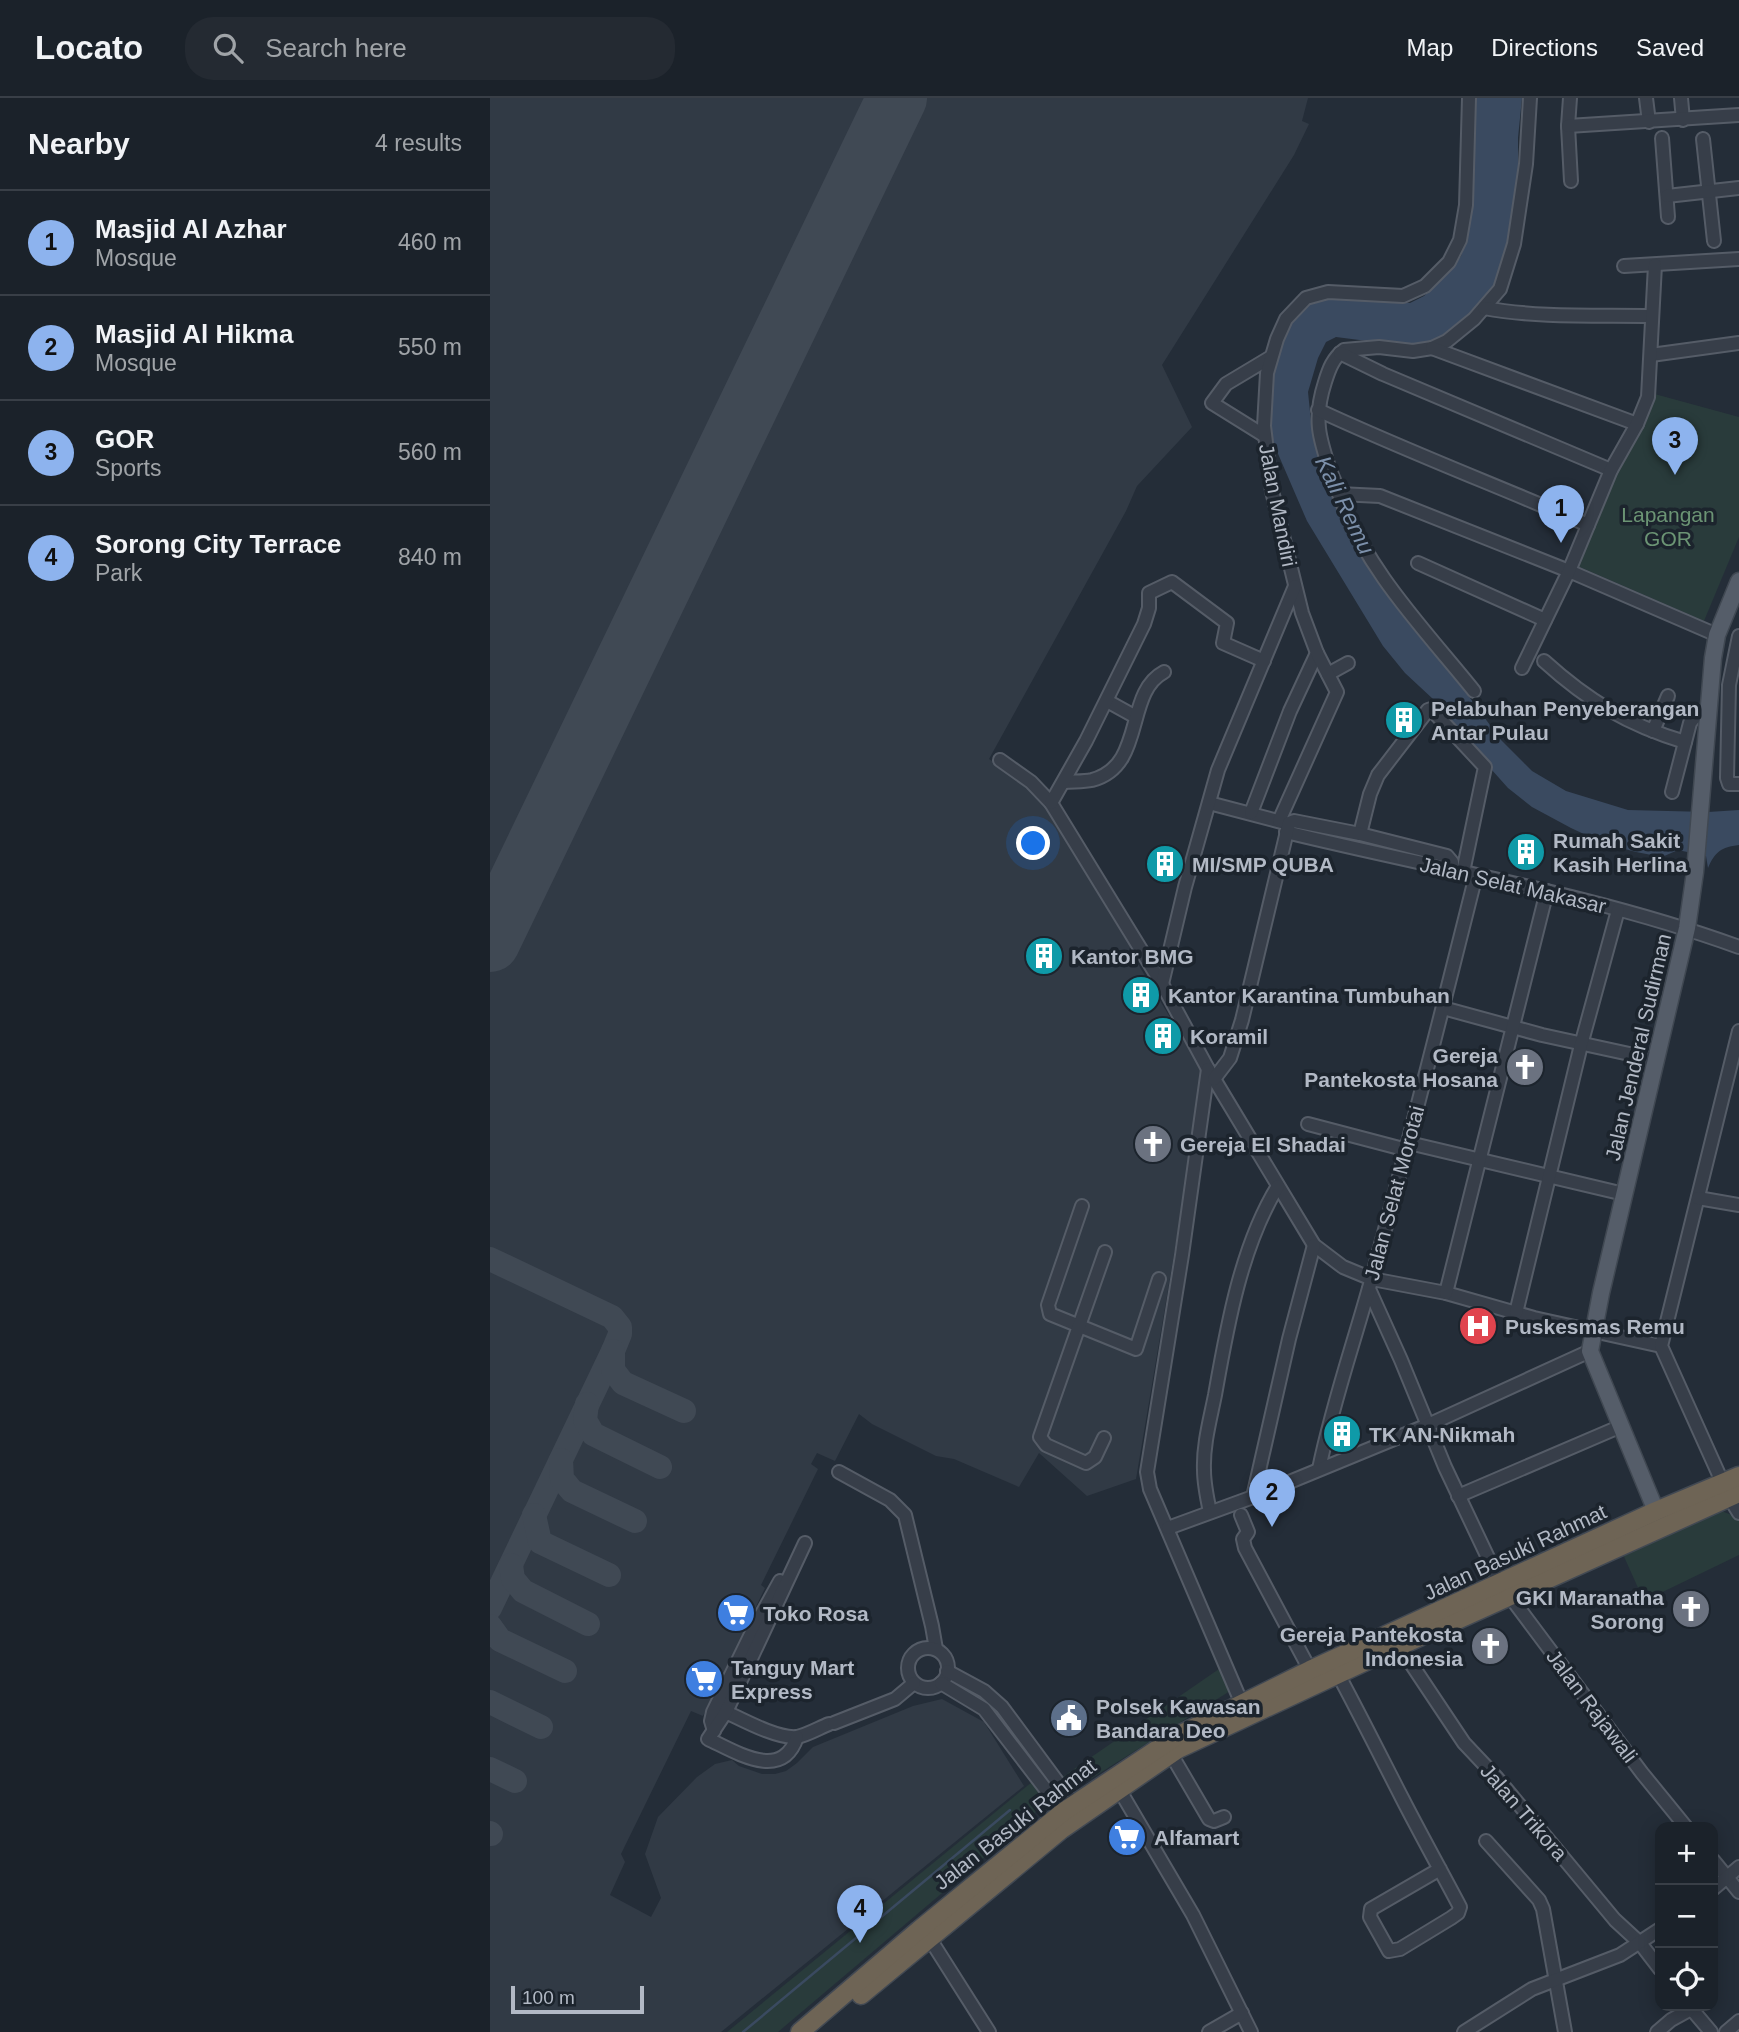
<!DOCTYPE html>
<meta charset="utf-8">
<style>
:root{--surface:#1b222a;--page:#242a32;--text:#f1f3f6;--muted:#a0a4a8;--line:#393f47;--accent:#8db3ee}
body{margin:0;font-family:Helvetica,sans-serif;background:var(--page);color:var(--text)}
.controls{position:absolute;right:21px;bottom:21px;display:grid;overflow:hidden;border-radius:14px;box-shadow:0 4px 18px #0003}
.controls button{width:63px;height:63px;display:grid;place-items:center;padding:0;border:0;border-bottom:2px solid var(--line);background:var(--surface);color:var(--text);font:35px sans-serif}
.scale{position:absolute;left:21px;bottom:18px;width:133px;box-sizing:border-box;padding-left:7px;border:4px solid #b2b9c5;border-top:0;font-size:19px;line-height:24px;white-space:nowrap;color:#b2b9c5;-webkit-text-stroke:5px #1c242d;paint-order:stroke}
.you{position:absolute;left:544px;top:746px;width:24px;height:24px;margin:-18px;border:5px solid #fff;border-radius:50%;background:#1a73e8;box-shadow:0 0 0 10px #1a73e833}
.badge{display:grid;place-items:center;width:46px;height:46px;border-radius:50%;background:var(--accent);color:#111;font-size:23px;font-weight:700}
.pin{position:absolute;translate:-50% -58px;filter:drop-shadow(0 2px 4px #0008)}
.pin::after{content:'';position:absolute;top:37px;width:24px;height:21px;background:inherit;clip-path:polygon(0 0,100% 0,50% 100%)}
.list{margin:0;padding:0;list-style:none}
h2{display:flex;justify-content:space-between;align-items:center;height:91px;margin:0;padding:0 28px;font-size:30px}
h2 small{font-size:23px;font-weight:400;color:var(--muted)}
.list li{display:grid;grid-template-columns:46px 1fr auto;gap:21px;align-items:center;box-sizing:border-box;height:105px;padding:0 28px;border-top:2px solid var(--line)}
.list b{display:block;font-size:26px;white-space:nowrap}
.list p{margin:0;font-size:23px;white-space:nowrap;color:var(--muted)}
.list em{font-size:23px;font-style:normal;color:var(--muted)}
.icon{flex:none;width:38px;height:38px;fill:none;stroke:currentColor;stroke-width:2;stroke-linecap:round;stroke-linejoin:round}
.map{position:relative;flex:none;width:1249px;height:1934px;overflow:hidden}
header{display:flex;align-items:center;gap:42px;box-sizing:border-box;height:98px;padding:0 35px;background:var(--surface);border-bottom:2px solid var(--line)}
header strong{font-size:33px}
nav{display:flex;gap:38px;margin-inline-start:auto;font-size:24px}
.search{width:490px;height:63px;background:var(--page);display:flex;align-items:center;gap:18px;box-sizing:border-box;padding:0 24px;border-radius:28px;color:var(--muted);font-size:26px}
main{display:flex}
aside{flex:1;background:var(--surface)}
.map>svg:first-child{display:block}
.airport{fill:#313a45}
.green{fill:#293b3b}
.water{fill:#3a4a60}
.lines{fill:none;stroke-linecap:round;stroke-linejoin:round}
.stream{stroke:#3a4a60;stroke-width:2.5}
.taxiway{stroke:#404954;stroke-width:24}
.runway{stroke:#404954;stroke-width:60}
.minor-casing{stroke:#555c67;stroke-width:16}
.major-casing{stroke:#404852;stroke-width:19}
.highway-casing{stroke:#424953;stroke-width:21}
.minor{stroke:#373e49;stroke-width:12}
.major{stroke:#555d69;stroke-width:16}
.highway{stroke:#6e6455;stroke-width:18}
.labels{text-anchor:middle;dominant-baseline:central;stroke-width:7;stroke-linejoin:round;paint-order:stroke}
.street-label{font-size:21px;fill:#b2b9c5;stroke:#1c242d}
.park-label{font-size:21px;fill:#6b9474;stroke:#1c242d}
.poi-label{font-size:21px;font-weight:bold;fill:#b2b9c5;stroke:#1c242d;text-anchor:start}
.water-label{font-size:23px;font-style:italic;fill:#7c90aa;stroke:#1c242d}
</style>
<header>
<strong>Locato</strong>
<div class="search"><svg class="icon" aria-label="search" viewBox="0 0 24 24"><circle cx="10" cy="10" r="6"/><path d="M15 15l6 6"/></svg>Search here</div>
<nav><a>Map</a><a>Directions</a><a>Saved</a></nav>
</header>
<main>
<aside>
<h2>Nearby<small>4 results</small></h2>
<ul class="list">
<li><span class="badge">1</span><div><b>Masjid Al Azhar</b><p>Mosque</p></div><em>460 m</em></li>
<li><span class="badge">2</span><div><b>Masjid Al Hikma</b><p>Mosque</p></div><em>550 m</em></li>
<li><span class="badge">3</span><div><b>GOR</b><p>Sports</p></div><em>560 m</em></li>
<li><span class="badge">4</span><div><b>Sorong City Terrace</b><p>Park</p></div><em>840 m</em></li>
</ul>
</aside>
<div class="map">
<svg width="1249" height="1934" viewBox="0 0 1249 1934">
<rect width="100%" height="100%" fill="#242d38"/>
<path class="airport" d="M0 0H818L812 23 819 26 804 57 672 267 702 329 647 388 636 413 499 661 550 694 642 848 639 851 678 916 715 973 646 1381 597 1398 549 1355 529 1389 464 1361 446 1358 382 1326 369 1316 345 1363 327 1355 321 1366 328 1371 271 1487 275 1490 213 1618 201 1613 131 1756 135 1764 120 1797 161 1819 171 1800 155 1756 168 1719 207 1679 225 1666 242 1662 249 1668 272 1676H285L296 1673 307 1665 323 1649 423 1608 452 1601 494 1624 534 1688 231 1934H0Z"/>
<g class="green">
<path d="M1161 295 1249 319V439L1214 523 1083 466Z"/>
<path d="M1224 1410 1249 1420V1457L1154 1503 1131 1452Z"/>
<path d="M729 1571 740 1593 591 1687 571 1680Z"/>
<path d="M542 1684 551 1694 549 1709 542 1719 288 1934H237Z"/>
</g>
<path class="water" d="M984 0H1032L1028 40V85L1022 136 1010 182 987 215 944 247 916 248 846 239 836 244 828 260 818 294 822 333 862 440 1011 642 1042 673 1076 693 1138 712 1218 714 1249 712V747C1231 749 1225 754 1218 770L1216 758 1188 752 1172 759 1146 754 1113 745 1081 730 1042 709 1018 690 951 615 943 601 915 575 893 548 817 423 779 335 780 271 805 212 828 200 854 198 920 205 934 198 960 173 971 158 976 141 984 70Z"/>
<g class="lines">
<path class="stream" d="M253 1934 520 1712"/>
<g class="taxiway">
<path d="M0 1161 122 1219 130 1229V1236L123 1253 0 1510"/>
<path d="M123 1253V1272L133 1285 194 1313"/>
<path d="M97 1306 95 1322 103 1336 170 1369"/>
<path d="M71 1362 72 1381 82 1393 145 1423"/>
<path d="M44 1417 50 1444 119 1477"/>
<path d="M21 1467 23 1481 33 1493 98 1526"/>
<path d="M0 1528 10 1542 75 1573"/>
<path d="M0 1604 51 1629"/>
<path d="M0 1671 25 1683"/>
<path d="M0 1735 1 1736"/>
</g>
<path class="runway" d="M0 844 407 0"/>
<defs>
<g id="minor">
<path d="M1040 0 1036 66 1024 146 1010 191 984 221 957 243 942 250 923 253 889 249 854 252C843 260 839 271 835 284 823 321 829 340 841 375 844 382 847 388 849 396L890 398 1079 473 1227 537"/>
<path d="M1080 0 1078 28 1081 83"/>
<path d="M1156 0 1159 24"/>
<path d="M1191 0 1193 22"/>
<path d="M1078 28 1249 17"/>
<path d="M1172 40 1178 119"/>
<path d="M1213 41 1224 143"/>
<path d="M1177 98 1249 90"/>
<path d="M1134 168 1249 161"/>
<path d="M994 210C1049 220 1106 217 1162 218"/>
<path d="M942 250 1147 326"/>
<path d="M850 255 893 276 1121 372"/>
<path d="M1161 257 1249 245"/>
<path d="M828 312C916 353 1008 388 1098 427"/>
<path d="M775 338 722 305 736 286 781 259"/>
<path d="M849 396C875 471 935 532 984 593"/>
<path d="M928 465 1055 522"/>
<path d="M1249 538 1239 587 1237 680 1239 686H1249"/>
<path d="M1054 563C1098 603 1138 627 1195 644"/>
<path d="M1032 570 1079 473 1121 372 1147 326 1158 299 1165 167"/>
<path d="M838 576 858 565"/>
<path d="M617 603 646 619"/>
<path d="M1163 633 1178 598"/>
<path d="M510 662 541 684 561 705 672 886 718 971 824 1147 853 1169 882 1181 956 1195 1044 1220 1171 1248"/>
<path d="M574 684C583 683 593 684 602 682 656 668 634 595 674 574"/>
<path d="M1182 694 1200 625 1208 615 1217 611"/>
<path d="M561 705 596 643 654 526 659 510V495L682 484 737 525 733 545 774 563"/>
<path d="M719 705 795 725"/>
<path d="M761 715 800 613 827 555"/>
<path d="M789 723 847 594 827 555 812 515 782 393 774 328 777 275 787 241 796 221 816 200 838 194 913 198 935 188 959 164 970 142 976 107 979 0"/>
<path d="M796 734C947 771 1103 796 1249 849"/>
<path d="M870 736 880 696 888 677 938 612 941 611 995 669 973 774"/>
<path d="M672 886 695 789 728 672 805 488"/>
<path d="M953 910 1052 937 1167 962"/>
<path d="M1249 933 1171 1248 1239 1399 1249 1415"/>
<path d="M718 971 692 1157 657 1374 660 1391 752 1606"/>
<path d="M724 981 740 960 752 922 799 725 804 723 870 736 957 758 962 764V772"/>
<path d="M818 1026 917 1052"/>
<path d="M919 1045 1134 1096"/>
<path d="M1208 1100 1249 1107"/>
<path d="M592 1108 558 1207 560 1216 646 1251 669 1181"/>
<path d="M879 1191 911 1262 955 1369 1010 1485 1152 1675 1196 1729"/>
<path d="M956 1195 1057 793"/>
<path d="M1026 1215 1091 947 1128 812"/>
<path d="M614 1340 605 1359 596 1365 556 1347 550 1339 615 1154"/>
<path d="M829 1371C843 1303 866 1239 884 1172 920 1041 953 909 986 777"/>
<path d="M349 1374 400 1402 415 1417 442 1528 446 1551"/>
<path d="M968 1398 1129 1329"/>
<path d="M763 1399 799 1241 824 1147"/>
<path d="M720 1414C717 1400 714 1386 714 1372 713 1347 720 1322 725 1297 737 1229 751 1148 788 1088"/>
<path d="M751 1417 758 1434 753 1441 755 1450 820 1572"/>
<path d="M678 1430 763 1399 938 1327 1100 1253"/>
<path d="M910 1549 974 1645 1007 1680 1125 1822 1150 1845 1170 1871"/>
<circle cx="438" cy="1570" r="20"/>
<path d="M457 1573 494 1593 512 1609 589 1713"/>
<path d="M848 1576C870 1617 891 1659 912 1700 931 1737 951 1773 970 1809L968 1815 961 1820 910 1851 899 1853 880 1819 881 1811 950 1771"/>
<path d="M451 1585 494 1611 577 1719"/>
<path d="M236 1614C253 1622 288 1641 307 1639 317 1637 329 1630 339 1626"/>
<path d="M344 1625 405 1601 424 1585"/>
<path d="M224 1633 221 1623 223 1614 264 1530 290 1483"/>
<path d="M307 1639C292 1684 246 1654 218 1641L236 1614 315 1445"/>
<path d="M681 1656 719 1721 724 1723 734 1719"/>
<path d="M629 1691 703 1817 761 1934"/>
<path d="M996 1743 1049 1802 1053 1811 1075 1934"/>
<path d="M1223 1762 1249 1794"/>
<path d="M1223 1791 1249 1769"/>
<path d="M440 1841 499 1934"/>
<path d="M1199 1908 1221 1934"/>
<path d="M719 1934 752 1915"/>
<path d="M974 1934 1042 1891 1130 1857 1170 1831"/>
<path d="M1167 1934 1181 1922 1201 1911"/>
<path d="M1236 1934 1249 1923"/>
</g>
<path id="major" d="M1166 1413 1100 1253 1111 1195 1197 830 1205 774 1223 560 1227 537 1249 483"/>
<g id="highway">
<path d="M371 1897 572 1731 688 1651 874 1564 1249 1395"/>
<path d="M310 1934 429 1832 573 1714 687 1638 820 1572 1166 1413 1249 1378"/>
</g>
</defs>
<use href="#minor" class="minor-casing"/>
<use href="#major" class="major-casing"/>
<use href="#highway" class="highway-casing"/>
<use href="#minor" class="minor"/>
<use href="#major" class="major"/>
<use href="#highway" class="highway"/>
</g>
<defs>
<symbol id="building-disc" viewBox="-11 -11 22 22"><circle r="9.5" fill="#0f9aa8" stroke="#1c242d"/><path d="M-4-6H4V6H1V3H-1V6H-4ZM-2.5-4.3h1.7v1.8h-1.7ZM.8-4.3h1.7v1.8H.8ZM-2.5-1h1.7V.8h-1.7ZM.8-1h1.7V.8H.8Z" fill="#fff"/></symbol>
<symbol id="church-disc" viewBox="-11 -11 22 22"><circle r="9.5" fill="#6b7280" stroke="#1c242d"/><path d="M-1.2-6h2.4v3.5h3.3v2.4h-3.3V6h-2.4V-.1h-3.3v-2.4h3.3Z" fill="#fff"/></symbol>
<symbol id="hospital-disc" viewBox="-11 -11 22 22"><circle r="9.5" fill="#e0444e" stroke="#1c242d"/><path d="M-5-5h3v3.5h4V-5h3V5h-3V1.5h-4V5h-3Z" fill="#fff"/></symbol>
<symbol id="supermarket-disc" viewBox="-11 -11 22 22"><circle r="9.5" fill="#3f7fe0" stroke="#1c242d"/><path d="M-6-5.5h2.5l.6 2H6L4.5 2H-2.5L-4.4-4H-6ZM-1.5 3.2a1.3 1.3 0 1 0 .1 0ZM3 3.2a1.3 1.3 0 1 0 .1 0Z" fill="#fff"/></symbol>
<symbol id="civic-disc" viewBox="-11 -11 22 22"><circle r="9.5" fill="#5c6f8a" stroke="#1c242d"/><path d="M-.6-6.5H3V-4.5H.6V-3L4-1V1h2V6H-6V1h2V-1L-.6-3ZM-1.2 2.5V6h2.4V2.5Z" fill="#fff"/></symbol>
</defs>
<g fill-rule="evenodd">
<use href="#building-disc" x="892" y="600" width="44" height="44"/>
<use href="#building-disc" x="1014" y="732" width="44" height="44"/>
<use href="#building-disc" x="653" y="744" width="44" height="44"/>
<use href="#building-disc" x="532" y="836" width="44" height="44"/>
<use href="#building-disc" x="629" y="875" width="44" height="44"/>
<use href="#building-disc" x="651" y="916" width="44" height="44"/>
<use href="#church-disc" x="1013" y="947" width="44" height="44"/>
<use href="#church-disc" x="641" y="1024" width="44" height="44"/>
<use href="#hospital-disc" x="966" y="1206" width="44" height="44"/>
<use href="#building-disc" x="830" y="1314" width="44" height="44"/>
<use href="#church-disc" x="1179" y="1489" width="44" height="44"/>
<use href="#supermarket-disc" x="224" y="1493" width="44" height="44"/>
<use href="#church-disc" x="978" y="1526" width="44" height="44"/>
<use href="#supermarket-disc" x="192" y="1559" width="44" height="44"/>
<use href="#civic-disc" x="557" y="1598" width="44" height="44"/>
<use href="#supermarket-disc" x="615" y="1717" width="44" height="44"/>
</g>
<g class="labels">
<g class="street-label">
<text transform="translate(788 407) rotate(79)">Jalan Mandiri</text>
<text transform="translate(1023 787) rotate(13)">Jalan Selat Makasar</text>
<text transform="translate(1148 949) rotate(-77)">Jalan Jenderal Sudirman</text>
<text transform="translate(904 1095) rotate(-75)">Jalan Selat Morotai</text>
<text transform="translate(1025 1454) rotate(-25)">Jalan Basuki Rahmat</text>
<text transform="translate(1102 1608) rotate(53)">Jalan Rajawali</text>
<text transform="translate(1034 1714) rotate(49)">Jalan Trikora</text>
<text transform="translate(525 1726) rotate(-38)">Jalan Basuki Rahmat</text>
</g>
<g class="park-label">
<text x="1178" y="416">Lapangan<tspan x="1178" dy="24">GOR</tspan></text>
</g>
<g class="poi-label">
<text x="941" y="610">Pelabuhan Penyeberangan<tspan x="941" dy="24">Antar Pulau</tspan></text>
<text x="1063" y="742">Rumah Sakit<tspan x="1063" dy="24">Kasih Herlina</tspan></text>
<text x="702" y="766">MI/SMP QUBA</text>
<text x="581" y="858">Kantor BMG</text>
<text x="678" y="897">Kantor Karantina Tumbuhan</text>
<text x="700" y="938">Koramil</text>
<text x="1008" y="957" text-anchor="end">Gereja<tspan x="1008" dy="24">Pantekosta Hosana</tspan></text>
<text x="690" y="1046">Gereja El Shadai</text>
<text x="1015" y="1228">Puskesmas Remu</text>
<text x="879" y="1336">TK AN-Nikmah</text>
<text x="1174" y="1499" text-anchor="end">GKI Maranatha<tspan x="1174" dy="24">Sorong</tspan></text>
<text x="273" y="1515">Toko Rosa</text>
<text x="973" y="1536" text-anchor="end">Gereja Pantekosta<tspan x="973" dy="24">Indonesia</tspan></text>
<text x="241" y="1569">Tanguy Mart<tspan x="241" dy="24">Express</tspan></text>
<text x="606" y="1608">Polsek Kawasan<tspan x="606" dy="24">Bandara Deo</tspan></text>
<text x="664" y="1739">Alfamart</text>
</g>
<g class="water-label">
<text transform="translate(855 407) rotate(64)">Kali Remu</text>
</g>
</g>
</svg>
<div class="controls">
<button>+</button>
<button>−</button>
<button><svg class="icon" aria-label="locate" viewBox="0 0 24 24"><circle cx="12" cy="12" r="6"/><path d="M12 2v4M12 18v4M2 12h4M18 12h4"/></svg></button>
</div>
<div class="scale">100 m</div>
<div class="you"></div>
<div class="pin badge" style="left:1071px;top:445px">1</div>
<div class="pin badge" style="left:782px;top:1429px">2</div>
<div class="pin badge" style="left:1185px;top:377px">3</div>
<div class="pin badge" style="left:370px;top:1845px">4</div>
</div>
</main>
